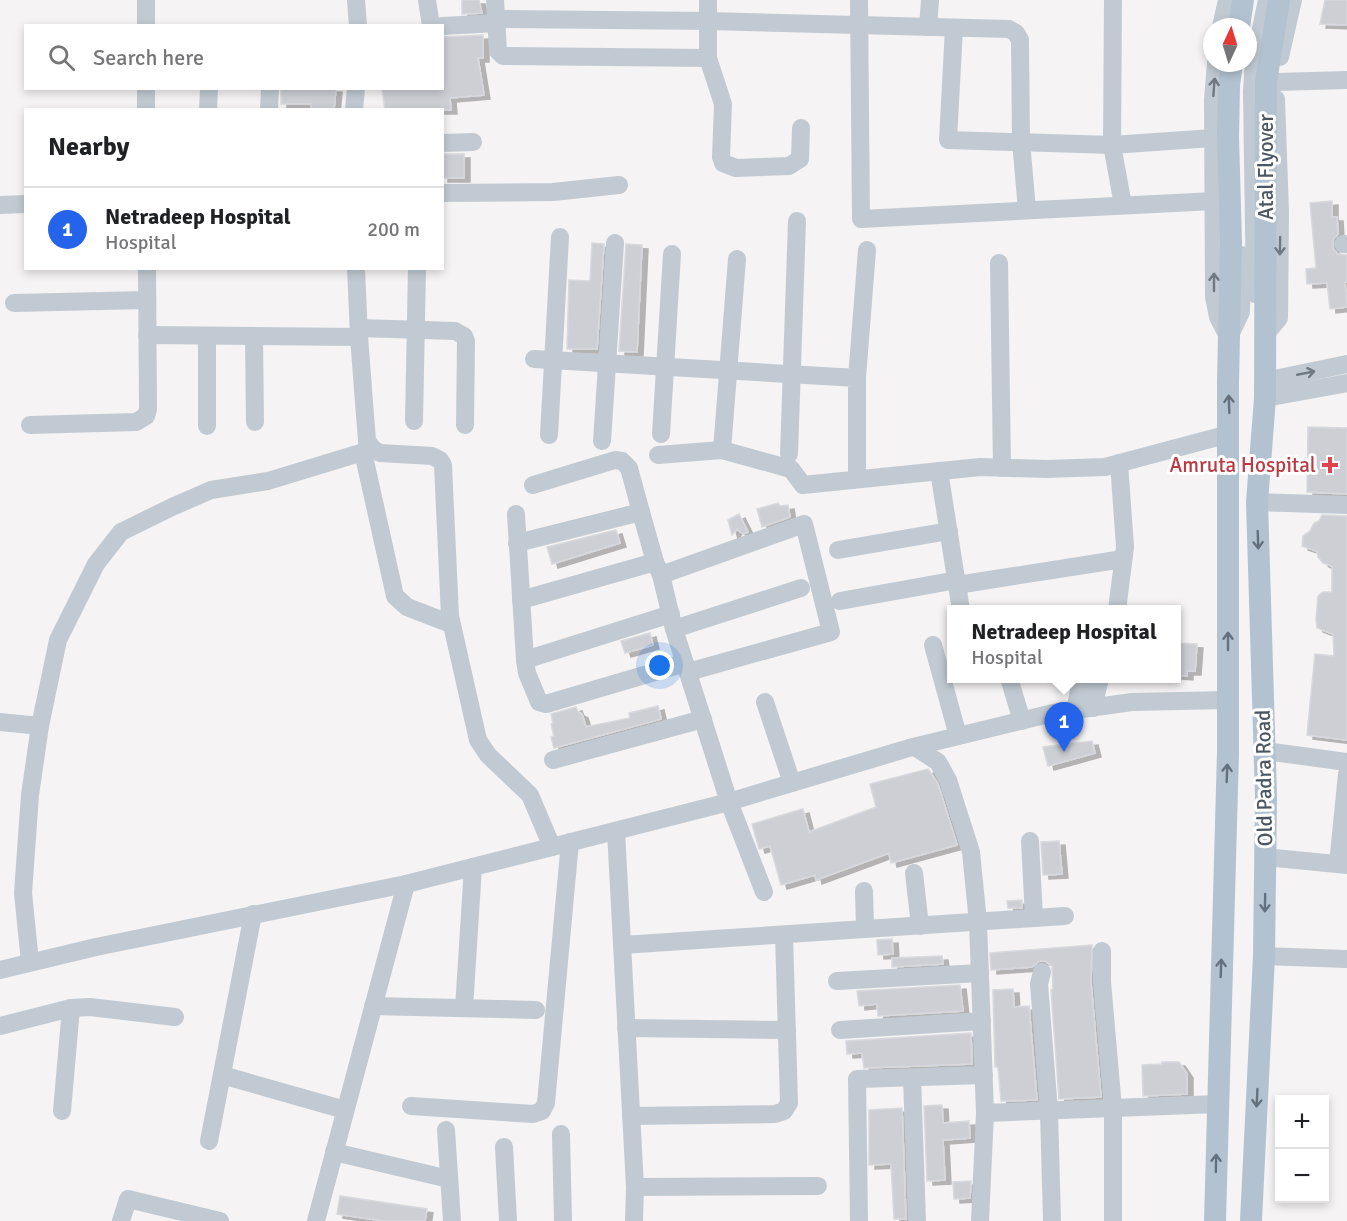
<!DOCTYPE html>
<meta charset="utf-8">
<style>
:root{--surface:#fff;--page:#f2f2f2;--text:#202124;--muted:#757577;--line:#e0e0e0;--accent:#2563eb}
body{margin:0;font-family:Signika,sans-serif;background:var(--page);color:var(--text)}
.controls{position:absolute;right:18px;bottom:18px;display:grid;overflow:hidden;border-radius:0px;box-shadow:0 3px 9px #0003}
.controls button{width:54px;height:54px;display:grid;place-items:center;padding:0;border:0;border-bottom:2px solid var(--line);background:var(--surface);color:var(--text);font:30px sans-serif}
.compass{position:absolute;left:1203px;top:18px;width:54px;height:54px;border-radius:50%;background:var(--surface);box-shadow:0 3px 9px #0003;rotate:4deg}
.you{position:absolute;left:660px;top:666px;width:21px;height:21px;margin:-15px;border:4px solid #fff;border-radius:50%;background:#1a73e8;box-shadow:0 0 0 9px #1a73e833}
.badge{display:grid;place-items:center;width:39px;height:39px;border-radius:50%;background:var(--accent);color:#fff;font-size:20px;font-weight:700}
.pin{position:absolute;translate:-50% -50px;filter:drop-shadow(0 2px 3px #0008)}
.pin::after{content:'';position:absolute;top:32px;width:21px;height:18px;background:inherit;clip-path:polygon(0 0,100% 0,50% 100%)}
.popup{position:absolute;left:947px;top:605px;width:234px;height:78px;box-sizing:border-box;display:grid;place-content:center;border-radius:0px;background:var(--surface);filter:drop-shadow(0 2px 4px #0005);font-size:20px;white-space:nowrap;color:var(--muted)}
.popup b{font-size:22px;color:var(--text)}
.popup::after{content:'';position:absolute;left:50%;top:100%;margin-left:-12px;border:12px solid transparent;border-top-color:var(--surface)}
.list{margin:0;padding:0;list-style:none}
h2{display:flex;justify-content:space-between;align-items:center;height:78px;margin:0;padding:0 24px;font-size:26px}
h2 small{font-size:20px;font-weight:400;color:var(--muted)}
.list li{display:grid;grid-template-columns:39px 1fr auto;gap:18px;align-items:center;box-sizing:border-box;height:84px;padding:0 24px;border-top:2px solid var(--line)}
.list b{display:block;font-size:22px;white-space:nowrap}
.list p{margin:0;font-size:20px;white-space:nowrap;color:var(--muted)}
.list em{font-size:20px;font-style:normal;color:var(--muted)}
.icon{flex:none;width:33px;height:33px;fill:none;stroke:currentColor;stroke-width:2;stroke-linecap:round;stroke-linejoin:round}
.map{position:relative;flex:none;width:1347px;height:1221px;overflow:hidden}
.search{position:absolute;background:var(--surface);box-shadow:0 3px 9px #0003;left:24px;top:24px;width:420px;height:66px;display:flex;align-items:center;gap:15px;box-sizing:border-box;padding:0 21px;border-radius:0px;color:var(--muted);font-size:22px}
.panel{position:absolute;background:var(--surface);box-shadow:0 3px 9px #0003;left:24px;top:108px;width:420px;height:162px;border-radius:0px}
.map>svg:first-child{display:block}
.building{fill:#cdcfd5;stroke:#d7d9de;stroke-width:1.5;filter:url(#shadow)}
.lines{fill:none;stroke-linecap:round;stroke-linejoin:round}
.minor{stroke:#c1cad2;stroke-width:18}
.major{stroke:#b3c2d1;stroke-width:22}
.oneway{stroke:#6e7983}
.oneway2{stroke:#64717d}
.health-dot{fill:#e0444e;stroke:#fff;stroke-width:2}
.labels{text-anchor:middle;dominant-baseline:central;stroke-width:6;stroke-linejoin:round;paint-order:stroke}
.street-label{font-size:21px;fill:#4a5661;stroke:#fff}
.health-label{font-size:21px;fill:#be3a42;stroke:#fff;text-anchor:end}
</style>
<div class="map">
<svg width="1347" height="1221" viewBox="0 0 1347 1221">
<defs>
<filter id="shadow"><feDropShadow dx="6" dy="4" stdDeviation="0" flood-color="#0004"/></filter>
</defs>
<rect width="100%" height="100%" fill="#f5f3f3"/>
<g class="building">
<path d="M462 0H479L482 13 462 14Z"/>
<path d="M1325 0H1347V25L1320 24Z"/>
<path d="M483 35V58H478L484 95 450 98 451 110H385L382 88H442V37Z"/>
<path d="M281 88H336L334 110H311V104H281Z"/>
<rect x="442" y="154" width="22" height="24"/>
<path d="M1332 201V217H1337L1338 234 1333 239V249L1338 254 1347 255V282H1345L1347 307 1330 309 1327 283 1307 284 1306 269 1316 268 1310 203Z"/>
<path d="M592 243 604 244 597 349H567L569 280 590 281Z"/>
<path d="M626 244 642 245 637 352 619 351Z"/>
<path d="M1308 427 1347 428V494L1307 492Z"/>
<path d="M778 503 780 506 788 505 790 517 762 527 757 509Z"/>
<path d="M739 514 748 532 743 534 737 529 732 535 728 520Z"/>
<path d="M1322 515 1347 516V740L1307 735 1315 654 1334 656 1333 634 1317 628 1316 619 1318 596 1323 592H1332V566L1323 563 1318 557 1317 551 1302 546 1303 536 1310 531 1314 523 1319 521Z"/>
<path d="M616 530 620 543 552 564 547 547Z"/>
<path d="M650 633 653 645 625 653 621 641Z"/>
<path d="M1176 643 1197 644 1195 671H1187V676L1176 675Z"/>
<path d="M658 706 661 719 554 748 551 737 554 736 551 724 553 723 551 714 576 707 578 712 582 714 586 727 630 718 629 713Z"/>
<path d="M1092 741 1095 753 1048 766 1043 747Z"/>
<path d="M928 769 938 784 957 845 891 863 889 853 816 880 815 875 781 885 770 846 759 849 752 824 803 809 809 832 876 807 870 784Z"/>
<path d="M1059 841 1062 874 1043 875 1041 842Z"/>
<path d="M1022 900V908H1008L1007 901Z"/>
<path d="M892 939 893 954 878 955 877 940Z"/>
<path d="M1092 945 1091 983 1101 1097 1059 1099 1051 990 1053 989 1052 966 1045 961H1039L1032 967 991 970 990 953Z"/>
<path d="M942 956 943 964 892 967V958Z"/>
<path d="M960 985 963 1011 878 1016 877 1004 859 1006 857 991Z"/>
<path d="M1013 989 1014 1007 1029 1006 1037 1100 1001 1101 998 1067H995L993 990Z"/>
<path d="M971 1033 972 1064 864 1068 862 1053 847 1054 846 1041Z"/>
<path d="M1162 1062H1179L1187 1074V1094L1143 1096 1142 1065 1162 1064Z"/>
<path d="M942 1105 943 1123 969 1121 970 1138 943 1140 945 1180 927 1181 924 1106Z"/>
<path d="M902 1108 906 1219H894L891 1164 869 1165V1110Z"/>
<path d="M971 1181 970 1198 954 1199 953 1182Z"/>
<path d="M340 1196 427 1209 425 1221H384L337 1214Z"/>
</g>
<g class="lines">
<g class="minor">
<path d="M356 0 358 26"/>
<path d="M427 0 431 26"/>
<path d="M495 0 498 51 503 56 708 58V0"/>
<path d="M859 0 861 219 1214 201"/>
<path d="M1113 0 1112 145 1123 205"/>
<path d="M497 19 709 21 1009 29 1016 33 1020 40 1021 141 1027 210"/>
<path d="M146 26V0"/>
<path d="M442 26 497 23"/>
<path d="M928 27 930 0"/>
<path d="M1221 27 1227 0"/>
<path d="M954 28 948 140 1112 145 1213 138"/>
<path d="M1280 57 1293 0"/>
<path d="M708 58 723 104 721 157 723 163 736 168 789 166 800 159 801 128"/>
<path d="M1216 63 1213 100 1214 297 1218 317 1229 338"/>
<path d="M1276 82 1347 80"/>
<path d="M146 110V88"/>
<path d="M208 110 209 88"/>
<path d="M269 110 270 88"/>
<path d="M354 110 356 88"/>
<path d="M442 143 473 142"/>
<path d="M442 193 553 192 619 185"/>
<path d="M0 205 26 204"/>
<path d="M1343 244H1347"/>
<path d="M999 263 1002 468"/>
<path d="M356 268 359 337 367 441 373 449 380 453 432 456 440 460 443 465 450 616 478 740 488 755 530 795 552 847"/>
<path d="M1255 294 1252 91 1254 62 1267 0"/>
<path d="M14 303 147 300"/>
<path d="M359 328 455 331 464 336 466 341 465 425"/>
<path d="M1231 333 1241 312 1242 255"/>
<path d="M147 335 359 337"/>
<path d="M1265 335 1279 318 1280 212 1276 99"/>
<path d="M207 336V426"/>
<path d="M254 336 255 422"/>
<path d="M534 359 857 378V479"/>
<path d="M857 378 867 250"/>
<path d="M1265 381 1347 364"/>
<path d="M1265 398 1347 383"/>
<path d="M414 421 417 268"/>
<path d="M30 425 136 422 146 416 148 409 147 268"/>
<path d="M661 434 672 254"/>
<path d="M549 435 560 237"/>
<path d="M602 441 615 243"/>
<path d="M722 450 737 259"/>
<path d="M363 452 395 596 407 607 451 624"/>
<path d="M789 454 797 221"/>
<path d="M658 455 722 450 791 469 803 485 980 467 1046 469 1105 467 1229 434"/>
<path d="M939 471 961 610"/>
<path d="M533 485 615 460 622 461 629 468 641 512"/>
<path d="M1257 502 1347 505"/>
<path d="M516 514 525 660 527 673 539 702 546 704 685 663"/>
<path d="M517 543 641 512 655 562 661 575 674 629 729 802 764 892"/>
<path d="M838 550 949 531"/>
<path d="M661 575 804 524 831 632 688 672"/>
<path d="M957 585 1123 559"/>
<path d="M521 600 655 562"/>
<path d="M840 601 957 580"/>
<path d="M1117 610 1125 547 1119 463"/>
<path d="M674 629 801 588"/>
<path d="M933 645 958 736"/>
<path d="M525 660 671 614"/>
<path d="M1009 678 1022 721"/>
<path d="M765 702 792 783"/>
<path d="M1093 708 1100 678"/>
<path d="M1075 710 1082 678"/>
<path d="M0 722 40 726"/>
<path d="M915 747 938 762 948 780 971 852 978 922 985 1113 1218 1104"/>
<path d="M1265 751 1347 762"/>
<path d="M553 760 703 719"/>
<path d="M616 831 635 1187 634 1221"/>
<path d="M1030 841 1034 918"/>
<path d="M1265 857 1347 865"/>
<path d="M1338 864 1347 774"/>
<path d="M914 873 920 926"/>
<path d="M864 891 865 929"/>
<path d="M622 945 1065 916"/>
<path d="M1102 951V982L1113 1108V1221"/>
<path d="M1264 956 1347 959"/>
<path d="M30 962 23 893 30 795 40 726 58 640 96 564 121 532 172 507 211 490 268 481 373 449"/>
<path d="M0 970 96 947 406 884 725 803 909 748 1053 713 1132 702 1228 700"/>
<path d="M1042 972 1039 984 1049 1111 1052 1221"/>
<path d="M837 981 980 973"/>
<path d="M373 1006 536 1010"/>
<path d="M464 1008 473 867"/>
<path d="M0 1026 71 1008 90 1007 175 1017"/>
<path d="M626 1028 787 1030"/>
<path d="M840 1030 982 1021"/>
<path d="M222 1075 345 1110"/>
<path d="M912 1078 917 1221"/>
<path d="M411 1106 533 1114 542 1111 546 1103 570 842"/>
<path d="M62 1111 71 1008"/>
<path d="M631 1116 775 1114 784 1111 789 1103 784 935"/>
<path d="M446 1130 452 1221"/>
<path d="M561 1134 563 1221"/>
<path d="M209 1141 253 914"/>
<path d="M504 1147 508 1221"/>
<path d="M334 1152 449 1179"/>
<path d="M635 1187 818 1186"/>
<path d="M121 1221 128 1199 220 1221"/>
<path d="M316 1221 406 884"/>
<path d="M859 1221 857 1079 984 1075"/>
<path d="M980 1221 985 1113"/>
</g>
<g class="major">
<path d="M1239 27 1243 0"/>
<path d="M1215 1221 1228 752V383L1231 241 1228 137 1229 85 1232 63"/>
<path d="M1251 1221 1264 956 1266 796 1257 502 1265 398 1266 82 1279 0"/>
</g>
</g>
<defs><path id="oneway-shaft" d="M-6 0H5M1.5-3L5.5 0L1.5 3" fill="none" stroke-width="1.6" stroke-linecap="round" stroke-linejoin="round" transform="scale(1.5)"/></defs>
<g class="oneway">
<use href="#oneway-shaft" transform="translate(1214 87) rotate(-86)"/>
<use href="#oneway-shaft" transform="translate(1280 246) rotate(91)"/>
<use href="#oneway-shaft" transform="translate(1214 282) rotate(-90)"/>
<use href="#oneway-shaft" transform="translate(1306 373) rotate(-11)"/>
</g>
<g class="oneway2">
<use href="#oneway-shaft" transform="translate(1229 404) rotate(-92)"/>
<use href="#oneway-shaft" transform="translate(1258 540) rotate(88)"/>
<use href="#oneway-shaft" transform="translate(1228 641) rotate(-90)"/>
<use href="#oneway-shaft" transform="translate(1227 773) rotate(-88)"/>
<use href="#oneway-shaft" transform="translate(1265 903) rotate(91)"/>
<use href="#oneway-shaft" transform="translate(1221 968) rotate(-88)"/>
<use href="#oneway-shaft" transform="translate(1257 1098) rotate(93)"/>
<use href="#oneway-shaft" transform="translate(1216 1163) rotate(-89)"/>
</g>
<path class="health-dot" d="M1327 456h6v6h6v6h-6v6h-6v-6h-6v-6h6z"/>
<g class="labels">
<g class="street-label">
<text transform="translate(1266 167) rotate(-90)">Atal Flyover</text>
<text transform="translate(1264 778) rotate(-91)">Old Padra Road</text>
</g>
<g class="health-label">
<text x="1316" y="465">Amruta Hospital</text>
</g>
</g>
</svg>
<div class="controls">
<button>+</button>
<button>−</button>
</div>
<svg class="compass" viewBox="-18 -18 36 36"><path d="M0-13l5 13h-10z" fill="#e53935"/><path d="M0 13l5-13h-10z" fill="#757577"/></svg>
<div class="you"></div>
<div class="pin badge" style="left:1064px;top:752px">1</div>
<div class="popup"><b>Netradeep Hospital</b>Hospital</div>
<div class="search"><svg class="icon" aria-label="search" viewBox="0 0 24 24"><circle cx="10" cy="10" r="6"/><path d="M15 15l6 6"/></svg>Search here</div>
<section class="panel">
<h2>Nearby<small></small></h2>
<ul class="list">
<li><span class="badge">1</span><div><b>Netradeep Hospital</b><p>Hospital</p></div><em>200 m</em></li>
</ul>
</section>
</div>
